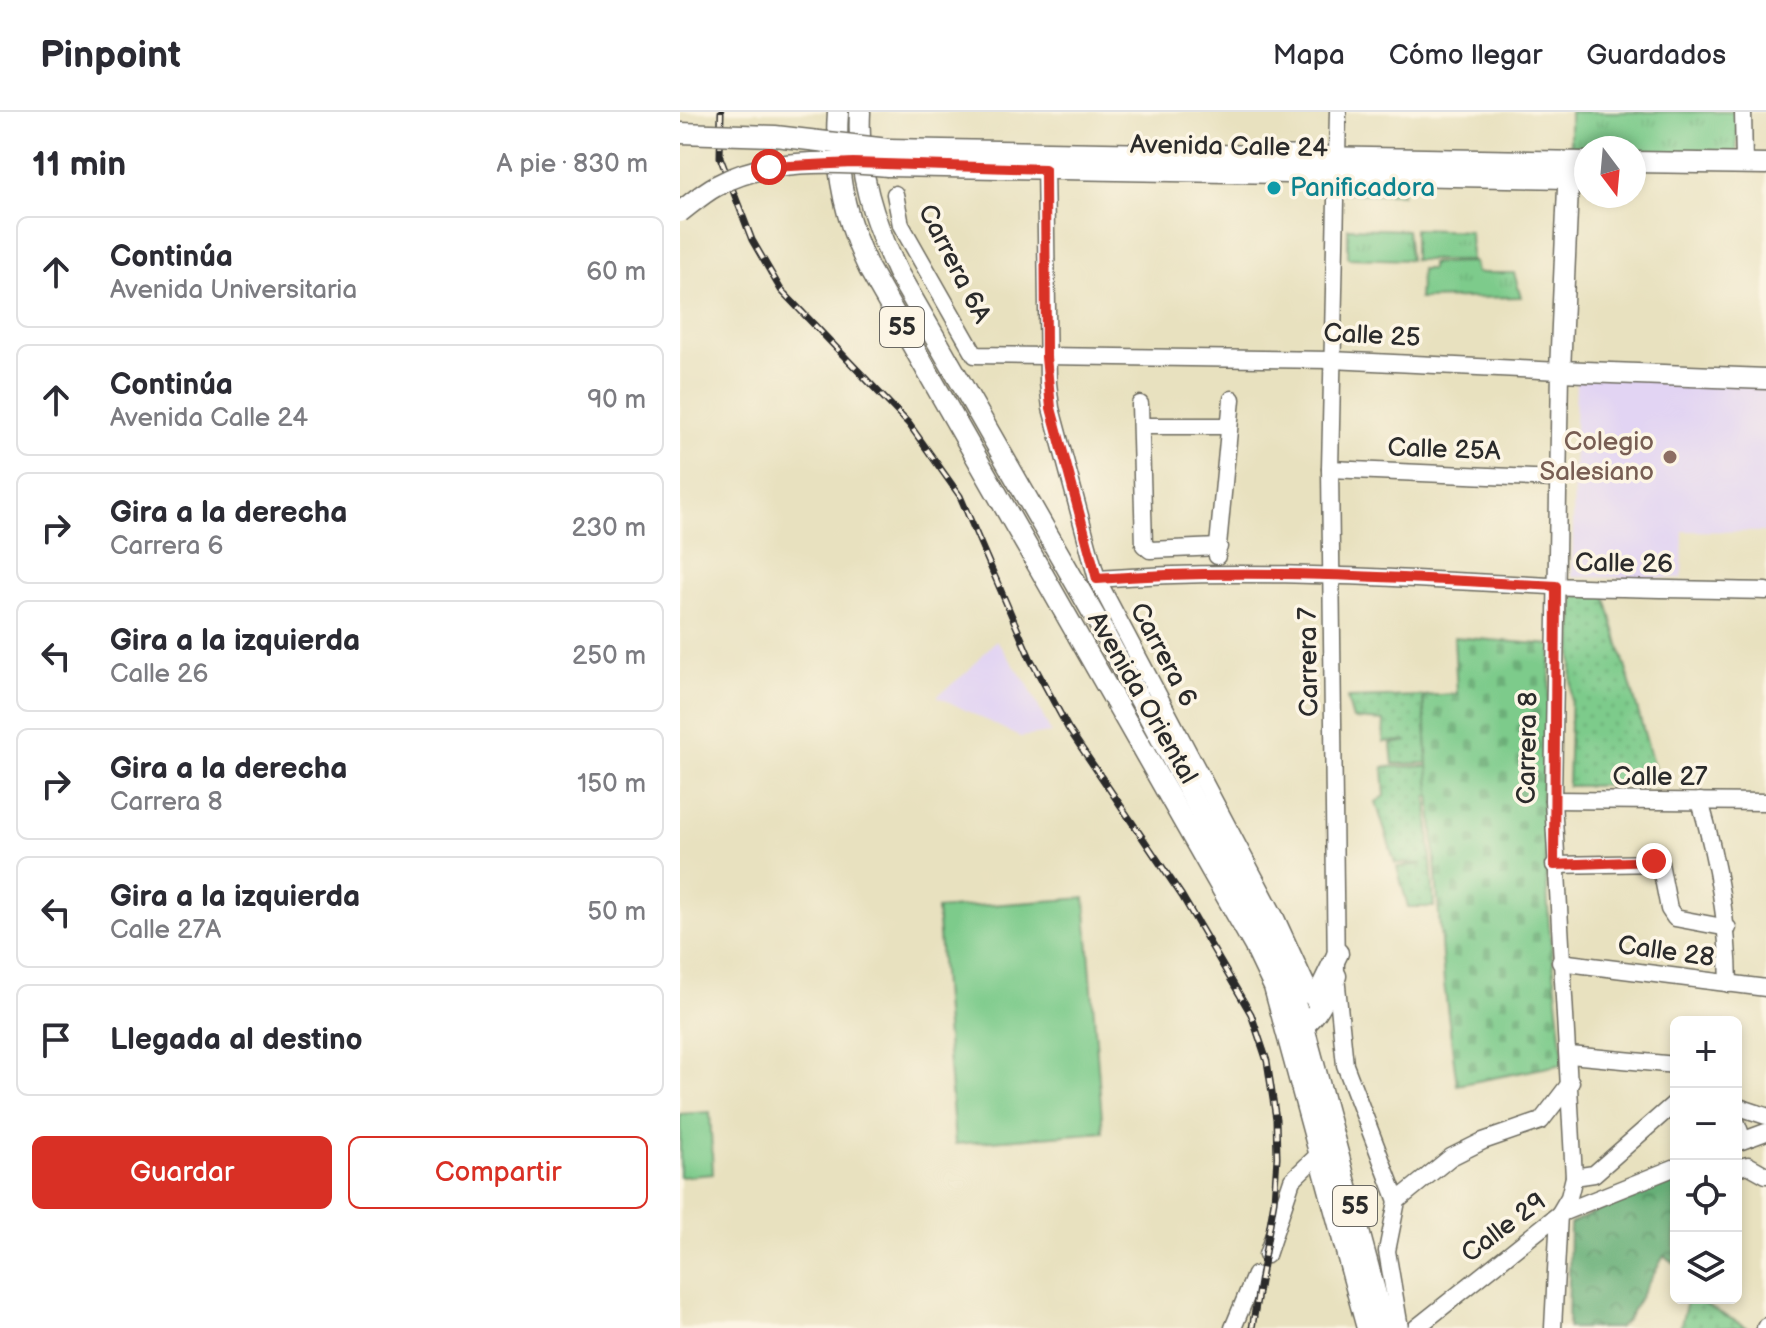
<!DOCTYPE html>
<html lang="es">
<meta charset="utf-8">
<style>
:root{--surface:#fff;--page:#f7f7f7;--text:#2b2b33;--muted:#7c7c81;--line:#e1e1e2;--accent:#d93025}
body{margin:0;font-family:"Balsamiq Sans",sans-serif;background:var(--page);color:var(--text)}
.controls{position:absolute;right:24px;bottom:24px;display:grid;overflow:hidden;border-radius:12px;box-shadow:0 4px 12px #0003}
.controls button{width:72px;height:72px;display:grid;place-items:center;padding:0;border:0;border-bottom:2px solid var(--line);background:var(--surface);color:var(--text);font:40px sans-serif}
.compass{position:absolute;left:894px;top:24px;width:72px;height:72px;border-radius:50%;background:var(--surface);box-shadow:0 4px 12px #0003;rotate:164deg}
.stop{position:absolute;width:24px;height:24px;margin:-18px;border:6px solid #d93025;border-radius:50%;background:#fff}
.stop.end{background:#d93025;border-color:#fff;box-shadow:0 2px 8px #0008}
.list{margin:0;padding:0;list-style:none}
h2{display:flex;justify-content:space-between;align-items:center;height:104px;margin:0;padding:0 32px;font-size:34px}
h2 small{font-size:26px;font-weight:400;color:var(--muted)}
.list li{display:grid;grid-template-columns:52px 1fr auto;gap:24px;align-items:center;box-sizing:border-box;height:112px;margin:0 16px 16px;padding:0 16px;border:2px solid var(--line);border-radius:12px}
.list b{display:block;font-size:30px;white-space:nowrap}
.list p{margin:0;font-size:26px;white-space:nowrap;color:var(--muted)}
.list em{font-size:26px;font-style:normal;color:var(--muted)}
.actions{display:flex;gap:16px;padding:24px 32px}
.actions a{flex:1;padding:18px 0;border:2px solid var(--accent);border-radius:12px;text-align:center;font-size:28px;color:var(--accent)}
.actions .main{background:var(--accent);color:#fff}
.icon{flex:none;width:44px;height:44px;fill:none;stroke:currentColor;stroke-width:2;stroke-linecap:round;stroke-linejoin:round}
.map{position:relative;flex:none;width:1086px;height:1216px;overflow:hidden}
header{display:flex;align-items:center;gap:48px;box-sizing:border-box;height:112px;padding:0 40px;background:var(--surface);border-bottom:2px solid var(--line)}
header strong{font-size:38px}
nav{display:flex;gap:44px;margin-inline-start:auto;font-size:28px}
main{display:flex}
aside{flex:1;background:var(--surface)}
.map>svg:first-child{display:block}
.built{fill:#e2d4f3}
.grass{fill:url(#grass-dots);stroke:#547b5b;stroke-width:2}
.forest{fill:url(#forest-crowns);stroke:#486d51;stroke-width:2}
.cemetery{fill:url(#cemetery-stones);stroke:#547b5b;stroke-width:2}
.park{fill:url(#park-tufts);stroke:#547b5b;stroke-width:2}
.pitch{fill:#7dcb8b;stroke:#547b5b;stroke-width:2}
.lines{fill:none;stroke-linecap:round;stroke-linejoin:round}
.minor-casing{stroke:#6d6b5f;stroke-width:19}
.major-casing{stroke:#6d6b5f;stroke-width:23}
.minor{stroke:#fff;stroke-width:16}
.major{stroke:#fff;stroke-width:20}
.rail-casing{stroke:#2b2b2b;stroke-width:7}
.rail{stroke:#fcf5e5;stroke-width:4;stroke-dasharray:12;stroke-linecap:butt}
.major-bridge-casing{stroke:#6d6b5f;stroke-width:23;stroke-linecap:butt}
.major-bridge{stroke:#fff;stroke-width:20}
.route{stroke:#d93025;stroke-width:10}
.culture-dot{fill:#0f9aa8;stroke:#fcf5e5;stroke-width:3}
.education-dot{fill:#8d6e63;stroke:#fcf5e5;stroke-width:3}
.labels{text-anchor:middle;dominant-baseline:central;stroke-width:7;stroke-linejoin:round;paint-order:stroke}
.shield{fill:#fcf5e5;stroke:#6a6863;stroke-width:2}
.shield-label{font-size:24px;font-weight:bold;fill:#2b2b2b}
.street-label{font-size:26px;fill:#2b2b2b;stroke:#fcf5e5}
.culture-label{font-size:26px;fill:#0d838f;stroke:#fcf5e5;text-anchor:start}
.education-label{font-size:26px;fill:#785e54;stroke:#fcf5e5;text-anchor:end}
</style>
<header>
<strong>Pinpoint</strong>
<nav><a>Mapa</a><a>Cómo llegar</a><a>Guardados</a></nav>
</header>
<main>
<aside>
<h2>11 min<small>A pie · 830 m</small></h2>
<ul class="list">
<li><svg class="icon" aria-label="ahead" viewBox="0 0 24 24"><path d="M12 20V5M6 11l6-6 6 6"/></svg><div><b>Continúa</b><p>Avenida Universitaria</p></div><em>60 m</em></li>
<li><svg class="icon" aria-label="ahead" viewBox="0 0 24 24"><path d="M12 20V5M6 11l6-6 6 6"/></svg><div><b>Continúa</b><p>Avenida Calle 24</p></div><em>90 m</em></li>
<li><svg class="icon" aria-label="right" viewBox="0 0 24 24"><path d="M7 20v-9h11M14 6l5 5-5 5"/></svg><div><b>Gira a la derecha</b><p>Carrera 6</p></div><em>230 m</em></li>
<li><svg class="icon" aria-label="left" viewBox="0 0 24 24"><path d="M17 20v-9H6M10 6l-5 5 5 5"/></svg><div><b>Gira a la izquierda</b><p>Calle 26</p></div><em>250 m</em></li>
<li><svg class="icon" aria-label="right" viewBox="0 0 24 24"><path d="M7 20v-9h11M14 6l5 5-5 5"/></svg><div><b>Gira a la derecha</b><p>Carrera 8</p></div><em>150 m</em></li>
<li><svg class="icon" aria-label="left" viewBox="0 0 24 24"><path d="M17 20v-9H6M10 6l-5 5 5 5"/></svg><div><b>Gira a la izquierda</b><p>Calle 27A</p></div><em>50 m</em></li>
<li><svg class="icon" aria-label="arrive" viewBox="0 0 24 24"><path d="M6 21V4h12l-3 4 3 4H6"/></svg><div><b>Llegada al destino</b></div></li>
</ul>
<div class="actions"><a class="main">Guardar</a><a>Compartir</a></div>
</aside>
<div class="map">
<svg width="1086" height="1216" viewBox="0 0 1086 1216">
<defs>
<pattern id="grass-dots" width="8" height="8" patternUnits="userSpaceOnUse" patternTransform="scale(2)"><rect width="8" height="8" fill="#7dcb8b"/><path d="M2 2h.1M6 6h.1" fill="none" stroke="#6cae78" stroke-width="1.8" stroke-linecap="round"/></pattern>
<pattern id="forest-crowns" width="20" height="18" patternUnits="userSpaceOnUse" patternTransform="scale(2)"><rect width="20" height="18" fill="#66af77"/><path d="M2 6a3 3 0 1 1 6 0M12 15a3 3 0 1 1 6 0" fill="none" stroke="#548f62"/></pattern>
<pattern id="cemetery-stones" width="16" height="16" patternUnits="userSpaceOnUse" patternTransform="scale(2)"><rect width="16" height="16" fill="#7dcb8b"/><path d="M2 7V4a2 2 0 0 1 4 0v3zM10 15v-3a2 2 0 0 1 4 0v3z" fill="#6cae78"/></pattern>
<pattern id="park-tufts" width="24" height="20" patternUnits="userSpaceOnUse" patternTransform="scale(2)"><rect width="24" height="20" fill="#7dcb8b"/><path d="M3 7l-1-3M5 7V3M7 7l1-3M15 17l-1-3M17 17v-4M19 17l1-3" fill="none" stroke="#6cae78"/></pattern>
</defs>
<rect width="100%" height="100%" fill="#fcf5e5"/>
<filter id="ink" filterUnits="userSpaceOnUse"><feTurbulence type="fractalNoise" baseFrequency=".0125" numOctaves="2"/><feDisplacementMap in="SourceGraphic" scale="16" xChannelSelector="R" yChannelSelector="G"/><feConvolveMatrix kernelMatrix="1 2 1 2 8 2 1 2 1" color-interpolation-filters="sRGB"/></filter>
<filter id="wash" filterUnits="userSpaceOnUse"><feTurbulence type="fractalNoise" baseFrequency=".006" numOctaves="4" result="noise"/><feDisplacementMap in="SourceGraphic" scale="32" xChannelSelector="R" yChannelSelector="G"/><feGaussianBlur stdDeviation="1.8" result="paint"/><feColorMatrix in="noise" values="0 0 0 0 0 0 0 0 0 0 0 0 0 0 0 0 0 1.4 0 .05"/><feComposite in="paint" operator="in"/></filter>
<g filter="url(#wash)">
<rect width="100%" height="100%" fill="#e8e1bf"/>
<g class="built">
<path d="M896 264 1086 270V420L1003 419 1002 466 892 465Z"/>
<path d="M316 528 348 573 371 621 340 625 257 584 287 560Z"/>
</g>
<g class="grass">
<path d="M894 483H925L979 673 888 674Z"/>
<path d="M743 584 748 651 713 652 711 632 728 629 703 630 704 609 673 607 667 586Z"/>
<path d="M749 654 751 684 747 685 754 795H728L717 755 743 752 715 751 696 690 705 684 703 655Z"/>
<path d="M1008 1186H1013L1068 1216H1000Z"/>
</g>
<path class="forest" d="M996 1062 994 1151 984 1144 947 1208 938 1216H888L890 1112Z"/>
<path class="cemetery" d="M774 525 872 533 862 681 869 813 884 952 777 973 764 871 743 584 777 582Z"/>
<g class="park">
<path d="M890 0H1057V42L954 43V36H906V43H890Z"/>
<path d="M662 66 722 67V82L662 81Z"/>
<path d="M668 116 727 118 730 148 668 146Z"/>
<path d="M734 117 790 119 791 148H734Z"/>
<path d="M794 150 796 161H834L841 185 739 187 741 157H751V151Z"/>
</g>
<g class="pitch">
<path d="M405 786 423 1020 275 1032 257 797Z"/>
<path d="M30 1000 33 1062 0 1065V1002Z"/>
</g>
</g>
<g filter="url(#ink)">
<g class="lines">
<defs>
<g id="minor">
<path d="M658 0 650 357 656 864 665 953 717 1089"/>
<path d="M1063 0 1064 52"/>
<path d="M365 48 368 271 371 296 417 467 596 806 634 889"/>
<path d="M215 82 221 113 295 243 651 248 880 259 873 688 894 1065 889 1085 879 1102 873 1216"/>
<path d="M460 292 464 433 470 438 539 435"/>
<path d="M462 314H549"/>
<path d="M650 357 876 367"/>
<path d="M537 444 552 287"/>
<path d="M417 467C570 455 721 467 873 474 944 477 1015 477 1086 479"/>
<path d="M873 688 1086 690"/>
<path d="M1020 689C1038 751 1048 808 1049 872"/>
<path d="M874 753 980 751 989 797 995 806 1048 816"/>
<path d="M880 850 1086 876"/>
<path d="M890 943 996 953"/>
<path d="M1056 994 1086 1004"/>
<path d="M1056 1009 1063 1028"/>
<path d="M1056 1031 1086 1020"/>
<path d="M1056 1056 1068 1053 1086 1063"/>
<path d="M894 1065 914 1062 996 990"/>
<path d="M587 1143 612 1068 638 1043"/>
<path d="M553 1216 575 1163"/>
<path d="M720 1216 707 1139 717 1089 771 1045 803 1029 861 1009 891 970"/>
<path d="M736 1216 879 1102 996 1055"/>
<path d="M1085 1216 1086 1214"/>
</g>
<g id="major">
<path d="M158 0C154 56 164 106 189 157L574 833 594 875 687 1216"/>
<path d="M180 0C177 60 193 108 218 161L422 517 593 835 624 915 705 1216"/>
<path d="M208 37 906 50"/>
<path d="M954 50 1086 52"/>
<path d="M889 53 880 259 1086 267"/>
<path d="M208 54 888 66"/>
<path d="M612 880 631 881 640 878 658 841"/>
<path d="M614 920C636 909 645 885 656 864"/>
</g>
</defs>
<use href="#minor" class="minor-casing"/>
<use href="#major" class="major-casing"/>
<use href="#minor" class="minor"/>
<use href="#major" class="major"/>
<defs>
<path id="rail" d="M41 0 40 45 72 128 101 178 229 312 280 384 350 546 388 616 502 784 571 902 587 949 596 1007 597 1045 594 1089 572 1216"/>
</defs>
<use href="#rail" class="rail-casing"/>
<use href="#rail" class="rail"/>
<defs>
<g id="major-bridge">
<path d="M0 21 95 24 208 37"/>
<path d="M0 100C12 91 23 81 36 74 86 46 153 49 208 54"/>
</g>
</defs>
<use href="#major-bridge" class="major-bridge-casing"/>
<use href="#major-bridge" class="major-bridge"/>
</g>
</g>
<g class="lines" filter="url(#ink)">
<path class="route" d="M89 55 173 51 365 57 366 245 371 296 417 467C570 455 723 466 876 474L874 753 974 749"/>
</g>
<circle class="culture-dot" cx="594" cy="76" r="8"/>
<circle class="education-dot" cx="990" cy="345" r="8"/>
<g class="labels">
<g class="shield">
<rect x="200" y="195" width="44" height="40" rx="6"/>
<rect x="653" y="1074" width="44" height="40" rx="6"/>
</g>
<g class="shield-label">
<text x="222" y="215">55</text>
<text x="675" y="1094">55</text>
</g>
<g class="street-label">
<text transform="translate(549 35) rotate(1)">Avenida Calle 24</text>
<text transform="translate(274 152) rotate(63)">Carrera 6A</text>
<text transform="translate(692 224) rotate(3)">Calle 25</text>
<text transform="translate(764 338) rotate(2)">Calle 25A</text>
<text transform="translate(944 452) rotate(1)">Calle 26</text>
<text transform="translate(483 543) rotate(62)">Carrera 6</text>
<text transform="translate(629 550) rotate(-91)">Carrera 7</text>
<text transform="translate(462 586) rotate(60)">Avenida Oriental</text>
<text transform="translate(848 636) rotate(-89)">Carrera 8</text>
<text x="980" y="665">Calle 27</text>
<text transform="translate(986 840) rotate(8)">Calle 28</text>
<text transform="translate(824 1116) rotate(-37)">Calle 29</text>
</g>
<g class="culture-label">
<text x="610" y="76">Panificadora</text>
</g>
<g class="education-label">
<text x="974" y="330">Colegio<tspan x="974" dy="30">Salesiano</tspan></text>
</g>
</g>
</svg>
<div class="controls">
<button>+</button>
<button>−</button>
<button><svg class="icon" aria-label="locate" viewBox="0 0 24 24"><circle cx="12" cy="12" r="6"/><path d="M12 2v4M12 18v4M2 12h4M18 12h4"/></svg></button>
<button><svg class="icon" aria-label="layers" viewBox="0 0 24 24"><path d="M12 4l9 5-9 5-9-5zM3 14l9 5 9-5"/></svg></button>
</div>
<svg class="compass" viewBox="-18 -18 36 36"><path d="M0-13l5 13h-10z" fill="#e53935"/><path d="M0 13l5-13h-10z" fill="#7c7c81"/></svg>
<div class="stop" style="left:89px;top:55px"></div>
<div class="stop end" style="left:974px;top:749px"></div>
</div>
</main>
